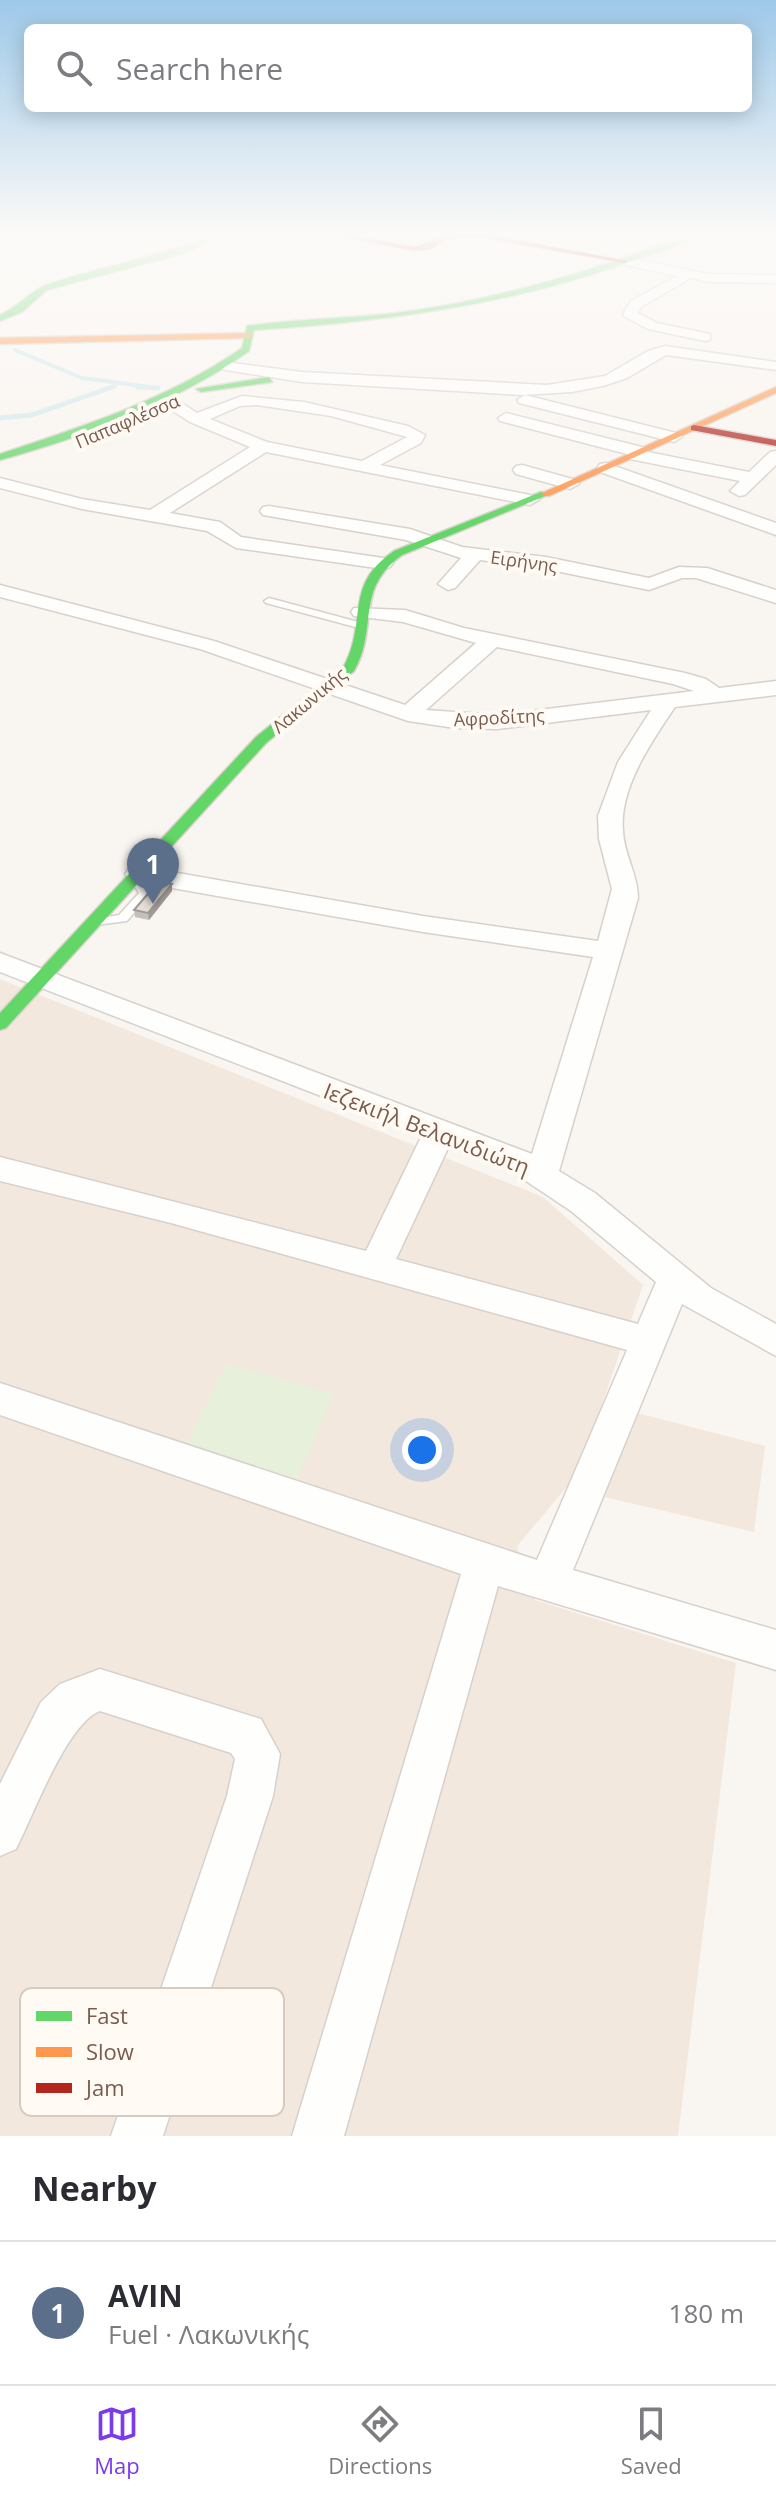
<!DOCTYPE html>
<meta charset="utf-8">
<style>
:root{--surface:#fff;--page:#f2f2f3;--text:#2b2b33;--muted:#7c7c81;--line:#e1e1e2;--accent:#7c3aed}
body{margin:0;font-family:"Open Sans",sans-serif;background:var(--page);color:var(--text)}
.you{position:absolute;left:422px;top:1450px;width:28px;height:28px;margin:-20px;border:6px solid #fff;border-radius:50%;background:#1a73e8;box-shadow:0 0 0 12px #1a73e833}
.badge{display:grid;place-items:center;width:52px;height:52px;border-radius:50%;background:var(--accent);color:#fff;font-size:26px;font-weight:700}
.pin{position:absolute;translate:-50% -66px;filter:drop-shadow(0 2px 4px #0008)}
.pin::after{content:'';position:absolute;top:42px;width:28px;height:24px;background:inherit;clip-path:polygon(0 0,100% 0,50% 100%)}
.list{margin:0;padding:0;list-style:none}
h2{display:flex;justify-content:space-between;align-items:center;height:104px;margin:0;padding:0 32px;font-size:34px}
h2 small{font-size:26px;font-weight:400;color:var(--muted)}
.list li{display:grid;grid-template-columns:52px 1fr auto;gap:24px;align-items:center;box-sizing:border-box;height:144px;padding:0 32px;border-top:2px solid var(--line)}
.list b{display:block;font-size:30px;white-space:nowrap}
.list p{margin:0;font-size:26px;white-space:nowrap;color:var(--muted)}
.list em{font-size:26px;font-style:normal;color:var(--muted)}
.icon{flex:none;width:44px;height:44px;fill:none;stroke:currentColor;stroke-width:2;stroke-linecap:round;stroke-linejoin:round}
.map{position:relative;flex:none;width:776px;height:2136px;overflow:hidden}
.search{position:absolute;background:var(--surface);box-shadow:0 4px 20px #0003;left:24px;right:24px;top:24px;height:88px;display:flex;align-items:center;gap:20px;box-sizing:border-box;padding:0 28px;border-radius:12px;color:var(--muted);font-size:30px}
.sheet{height:248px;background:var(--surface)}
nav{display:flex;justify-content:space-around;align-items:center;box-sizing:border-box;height:112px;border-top:2px solid var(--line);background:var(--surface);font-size:22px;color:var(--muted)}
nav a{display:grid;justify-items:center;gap:4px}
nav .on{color:var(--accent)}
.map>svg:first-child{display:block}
.residential{fill:#f2e8de}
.green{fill:#e7f0db}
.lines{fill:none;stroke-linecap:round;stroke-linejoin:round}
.stream-far1{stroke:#d0e8ea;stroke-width:4}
.stream{stroke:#d0e8ea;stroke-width:5}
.lane-casing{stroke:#d7d1cb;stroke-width:3}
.street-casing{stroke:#d7d1cb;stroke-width:3}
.fast-casing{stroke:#d9d2cb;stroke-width:3}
.slow-casing{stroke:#d9d2cb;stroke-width:3}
.jam-casing{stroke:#d9d2cb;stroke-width:3}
.lane{fill:#fefefd;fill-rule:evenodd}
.street{fill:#fefefd;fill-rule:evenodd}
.fast{fill:#63d668;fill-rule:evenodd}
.slow{fill:#ff974d;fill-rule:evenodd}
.jam{fill:#b3261e;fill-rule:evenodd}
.wall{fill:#c6bfb9}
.shaded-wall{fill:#a19b96}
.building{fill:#e6ded7;stroke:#a19b96;stroke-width:2}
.labels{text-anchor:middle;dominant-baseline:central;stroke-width:8;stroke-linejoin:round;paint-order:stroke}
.far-street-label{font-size:18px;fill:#7a5c4d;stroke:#fffaf3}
.street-label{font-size:22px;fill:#7a5c4d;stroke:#fffaf3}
.key{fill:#fffaf3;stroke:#d7cbc1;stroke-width:2}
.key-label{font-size:22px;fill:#7a5c4d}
</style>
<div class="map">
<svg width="776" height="2136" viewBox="0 0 776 2136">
<rect width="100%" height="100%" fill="#f9f5f0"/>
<path class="residential" d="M0 979 543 1197 643 1285 602 1404 765 1446 754 1532 566 1488 517 1546 535 1600 736 1663 678 2136H0Z"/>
<path class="green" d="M226 1364 333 1394 295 1484 183 1450Z"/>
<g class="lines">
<g class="stream-far1">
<path d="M15 350 82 378 158 388"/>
<path d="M106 389 115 386"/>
</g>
<g class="stream">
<path d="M138 387 158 388"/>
<path d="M0 418 32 415 112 387"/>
</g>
<defs>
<g id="lane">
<path d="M269 598 362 623 364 625 359 628 266 603 264 601Z"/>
<path d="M135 873 139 874 151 893 149 896 127 921 96 925 94 922 96 919 119 915 139 893 129 877Z"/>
</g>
<g id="street">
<path d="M556 231H568L561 247 555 251 549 247Z"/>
<path d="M625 257 708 274 776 275V283L708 282 691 278 641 307 638 313 657 323 710 334V340L705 341 648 329 625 317 623 314 631 301 677 276 621 264V258Z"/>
<path d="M665 346 776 362V370L666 355 627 378 603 386 572 392 522 395 302 382 225 370 218 366 225 362 302 372 547 385 605 376 648 351Z"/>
<path d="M525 395 680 434 682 437 674 442 519 403 517 400Z"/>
<path d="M242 396 304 402 408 426 425 435 421 443 380 465 530 495 539 500 530 505 266 452 170 513 220 522 241 537 390 559 393 563 390 567 383 569 236 548 207 531 82 509 0 488V478L82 499 150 510 250 447 190 422 165 406V400H177L197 413ZM257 405 331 416 407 437 362 461 267 442 210 419 240 406Z"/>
<path d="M506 413 646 448 648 452 749 472 770 452 776 451V465L745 495 739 496 730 491 740 481 635 460 629 459 627 454 500 421 498 418Z"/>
<path d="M606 463 776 523V535L600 472 597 468 600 464Z"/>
<path d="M522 465 576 480 579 484 570 489 516 474 513 470 516 466Z"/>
<path d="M269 506 410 529 462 547 546 557 649 578 679 567 707 568 776 590V603L696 578H682L649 590 546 569 480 560 455 588 448 590 438 584 461 558 406 540 263 515 260 511 263 507Z"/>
<path d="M0 585 214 641 405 705 476 643 403 622 354 616 351 612 354 608 405 610 464 628 685 673 706 679 719 688 776 681V695L675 707C652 741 619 788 623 831 624 855 638 874 638 898L559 1171 595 1193 711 1288 776 1324V1356L682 1304 573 1570 776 1630V1670L498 1586 344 2136H292L461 1574 0 1415V1383L537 1560 627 1350 171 1223 0 1181V1157L366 1251 422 1135 0 972V953L532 1154 593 957 423 932 138 882 129 879 125 874 129 869 138 866 423 916 598 941 612 889 599 839 598 816 618 762 651 710 497 729 455 728 408 721 200 649 0 597ZM497 647 673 684 694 691 497 715 426 710ZM449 1146 505 1167 571 1211 656 1282 638 1324 396 1259Z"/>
<path d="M100 1669 261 1719 280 1754 273 1796 163 2136H111L227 1796 235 1759 231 1753 100 1711C67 1723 33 1816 16 1849L0 1856V1784L41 1702 60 1684Z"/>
</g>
<g id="fast">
<path d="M222 231H231L185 253 47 290 22 312 0 321V315C18 307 32 290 46 285 106 265 162 257 222 231Z"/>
<path d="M699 231H709C684 246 651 254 624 264 503 306 381 322 254 330L249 351C176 403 86 436 0 460V454C84 426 169 399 242 348L247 326C301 318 357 319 411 311 511 297 605 266 699 231Z"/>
<path d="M269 377 272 382 201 392 196 389Z"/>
<path d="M541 492 550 494 402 555C354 589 379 628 354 671L266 743 6 1028 0 1030V1013L256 737 344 666C368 622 343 585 394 551Z"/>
</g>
<g id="slow">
<path d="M253 333 250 338 0 344V338Z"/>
<path d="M776 387V393L549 496 540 494Z"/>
</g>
<g id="jam">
<path d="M238 231H331L415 247 446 235 479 233 628 261 624 263 479 237 448 239 428 250 415 251 326 234Z"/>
<path d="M723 231H747L726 235Z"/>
<path d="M694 425 776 440V446L691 430V426Z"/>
</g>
</defs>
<use href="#lane" class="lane-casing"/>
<use href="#street" class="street-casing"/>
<use href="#fast" class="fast-casing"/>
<use href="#slow" class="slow-casing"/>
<use href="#jam" class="jam-casing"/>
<use href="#lane" class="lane"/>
<use href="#street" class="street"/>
<use href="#fast" class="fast"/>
<use href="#slow" class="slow"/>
<use href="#jam" class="jam"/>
</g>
<path class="wall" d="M150 881 172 884V891L149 920 135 917 134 910 152 889Z"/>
<path class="shaded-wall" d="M172 884V891L149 920 148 913Z"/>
<path class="building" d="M150 881 172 884 148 913 134 910 153 888Z"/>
<linearGradient id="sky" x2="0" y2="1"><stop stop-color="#9ec9e9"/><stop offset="0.44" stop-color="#fcfaf8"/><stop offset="1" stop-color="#fcfaf8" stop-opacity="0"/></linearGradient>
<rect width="776" height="530" fill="url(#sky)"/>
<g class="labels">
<g class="far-street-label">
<text transform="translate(127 421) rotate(-23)">Παπαφλέσσα</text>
<text transform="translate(524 561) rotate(8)">Ειρήνης</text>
<text transform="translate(309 700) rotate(-40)">Λακωνικής</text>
<text transform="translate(499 717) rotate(-3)">Αφροδίτης</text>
</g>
<g class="street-label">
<text transform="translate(427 1128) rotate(21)">Ιεζεκιήλ Βελανιδιώτη</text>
</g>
</g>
<rect x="20" y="1988" width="264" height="128" rx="12" class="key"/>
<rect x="36" y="2011" width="36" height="10" fill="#63d668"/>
<rect x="36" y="2047" width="36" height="10" fill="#ff974d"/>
<rect x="36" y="2083" width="36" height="10" fill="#b3261e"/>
<g class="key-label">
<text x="86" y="2024">Fast</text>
<text x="86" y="2060">Slow</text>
<text x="86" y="2096">Jam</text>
</g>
</svg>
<div class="you"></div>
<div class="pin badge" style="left:153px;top:904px;background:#5c6f8a">1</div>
<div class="search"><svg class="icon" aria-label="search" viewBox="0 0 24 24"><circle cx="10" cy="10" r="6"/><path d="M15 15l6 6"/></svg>Search here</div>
</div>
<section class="sheet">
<h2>Nearby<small></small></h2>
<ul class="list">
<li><span class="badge" style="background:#5c6f8a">1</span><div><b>AVIN</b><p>Fuel · Λακωνικής</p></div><em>180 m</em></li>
</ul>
</section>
<nav>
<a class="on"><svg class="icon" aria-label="map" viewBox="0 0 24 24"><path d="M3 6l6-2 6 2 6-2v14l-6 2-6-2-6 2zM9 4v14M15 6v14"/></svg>Map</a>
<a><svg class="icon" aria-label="directions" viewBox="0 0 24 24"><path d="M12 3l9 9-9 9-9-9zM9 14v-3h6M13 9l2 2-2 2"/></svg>Directions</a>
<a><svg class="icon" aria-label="saved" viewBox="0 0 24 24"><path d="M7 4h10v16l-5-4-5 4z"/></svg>Saved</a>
</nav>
